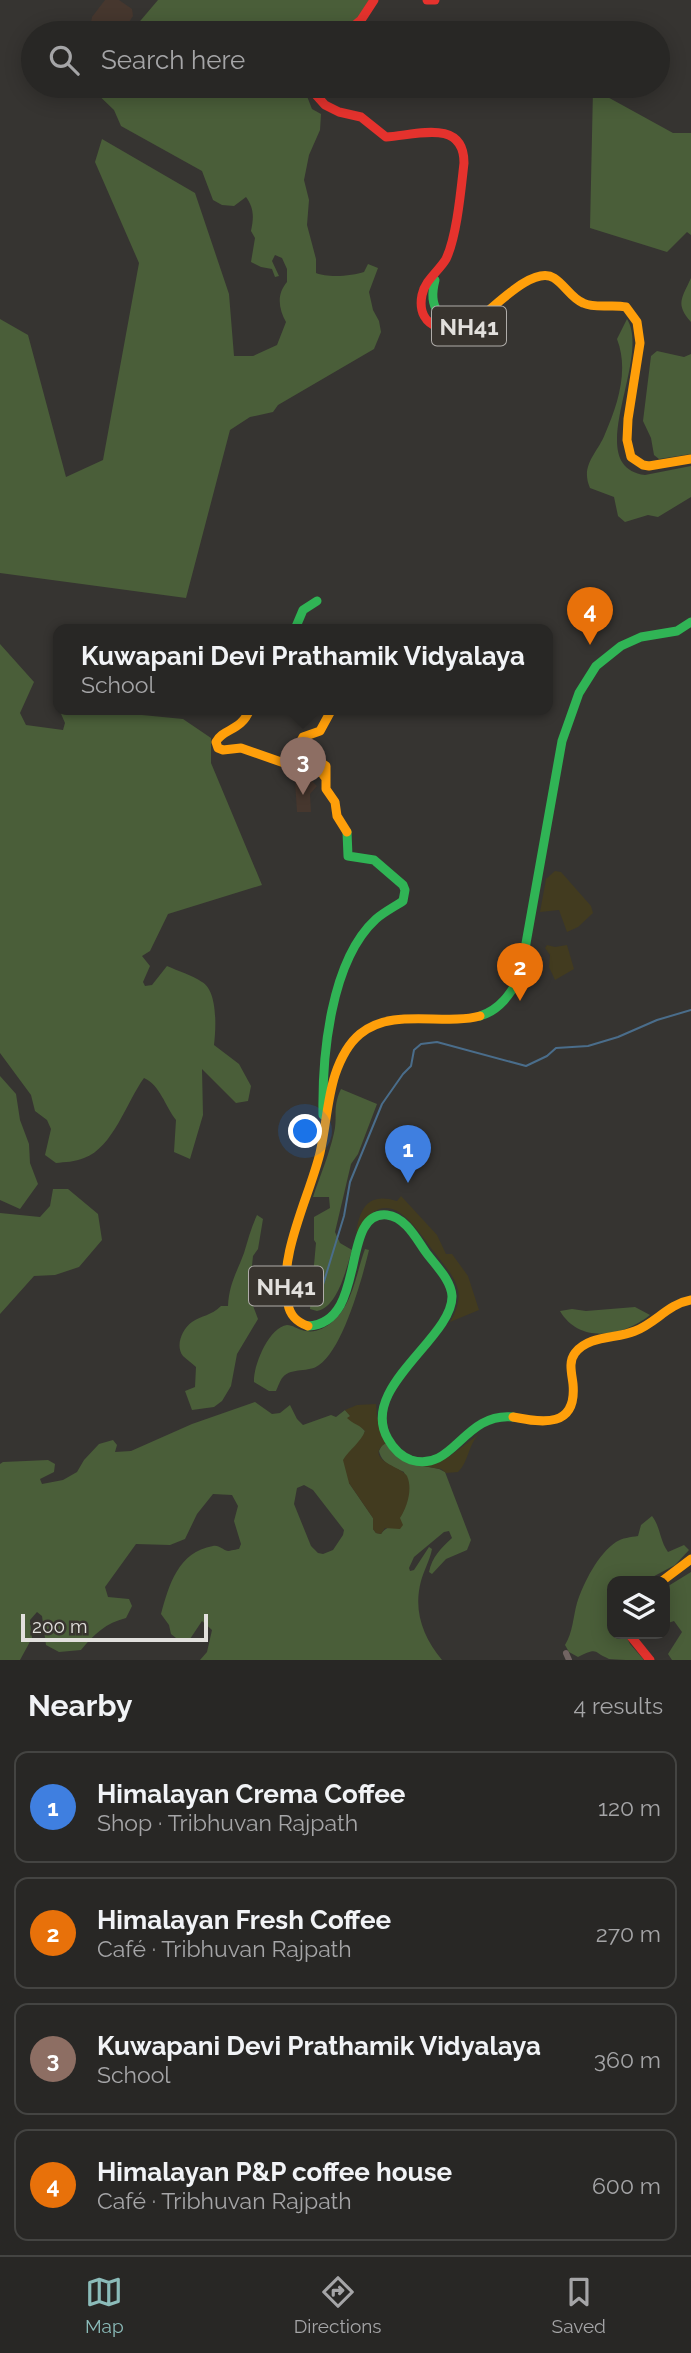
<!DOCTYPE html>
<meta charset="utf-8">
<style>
:root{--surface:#282725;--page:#343332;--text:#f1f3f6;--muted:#a5a5a7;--line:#444442;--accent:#8bbbb9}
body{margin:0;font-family:Raleway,sans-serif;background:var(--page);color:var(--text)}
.controls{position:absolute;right:21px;bottom:21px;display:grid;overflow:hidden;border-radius:14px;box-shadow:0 4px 18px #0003}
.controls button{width:63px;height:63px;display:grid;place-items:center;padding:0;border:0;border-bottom:2px solid var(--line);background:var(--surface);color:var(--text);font:35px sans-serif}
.scale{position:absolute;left:21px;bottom:18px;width:187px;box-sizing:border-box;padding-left:7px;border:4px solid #e2e0dd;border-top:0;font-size:19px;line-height:24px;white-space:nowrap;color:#e2e0dd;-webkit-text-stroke:5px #38342f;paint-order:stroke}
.you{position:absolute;left:306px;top:1132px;width:24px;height:24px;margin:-18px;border:5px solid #fff;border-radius:50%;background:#1a73e8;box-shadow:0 0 0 10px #1a73e833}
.badge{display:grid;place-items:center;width:46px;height:46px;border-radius:50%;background:var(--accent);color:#fff;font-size:23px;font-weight:700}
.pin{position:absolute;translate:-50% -58px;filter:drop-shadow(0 2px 4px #0008)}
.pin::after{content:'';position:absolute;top:37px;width:24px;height:21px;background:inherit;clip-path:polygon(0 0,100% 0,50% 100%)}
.popup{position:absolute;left:53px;top:624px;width:500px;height:91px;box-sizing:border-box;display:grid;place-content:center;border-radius:14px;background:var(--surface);filter:drop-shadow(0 2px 5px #0005);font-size:23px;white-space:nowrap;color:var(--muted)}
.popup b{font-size:26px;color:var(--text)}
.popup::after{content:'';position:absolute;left:50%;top:100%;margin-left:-14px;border:14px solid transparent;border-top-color:var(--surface)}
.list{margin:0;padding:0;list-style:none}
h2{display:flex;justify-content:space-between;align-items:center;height:91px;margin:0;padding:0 28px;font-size:30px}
h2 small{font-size:23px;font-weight:400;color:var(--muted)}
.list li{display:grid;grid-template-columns:46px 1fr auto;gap:21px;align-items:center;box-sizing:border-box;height:112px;margin:0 14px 14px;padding:0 14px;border:2px solid var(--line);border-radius:14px}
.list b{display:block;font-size:26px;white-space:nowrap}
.list p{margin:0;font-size:23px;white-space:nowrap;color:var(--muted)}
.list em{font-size:23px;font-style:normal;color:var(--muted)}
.icon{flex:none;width:38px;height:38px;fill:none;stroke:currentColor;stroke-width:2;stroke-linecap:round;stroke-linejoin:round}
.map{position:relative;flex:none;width:691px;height:1660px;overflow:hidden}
.search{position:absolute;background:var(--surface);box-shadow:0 4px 18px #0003;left:21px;right:21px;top:21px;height:77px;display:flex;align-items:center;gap:18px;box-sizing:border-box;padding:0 24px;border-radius:38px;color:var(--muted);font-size:26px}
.sheet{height:595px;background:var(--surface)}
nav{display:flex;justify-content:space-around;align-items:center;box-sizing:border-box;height:98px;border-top:2px solid var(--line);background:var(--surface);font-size:19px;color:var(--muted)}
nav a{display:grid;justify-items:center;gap:4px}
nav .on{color:var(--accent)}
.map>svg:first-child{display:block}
.education{fill:#46372e}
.forest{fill:#4a5e39;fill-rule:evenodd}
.sand{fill:#423b1f}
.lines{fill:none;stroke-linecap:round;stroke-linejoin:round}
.stream{stroke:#4a6d8b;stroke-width:2}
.street{stroke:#716462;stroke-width:6}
.fast{stroke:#30b455;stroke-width:9}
.slow{stroke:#ff9f0a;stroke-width:9}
.jam{stroke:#e5322d;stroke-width:9}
.labels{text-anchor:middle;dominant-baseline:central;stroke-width:7;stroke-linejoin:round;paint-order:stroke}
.shield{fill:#38342f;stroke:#afaca9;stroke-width:2}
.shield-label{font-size:23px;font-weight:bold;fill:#e2e0dd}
</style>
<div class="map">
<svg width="691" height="1660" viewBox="0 0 691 1660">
<rect width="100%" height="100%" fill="#363431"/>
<g class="education">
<path d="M105 0H119L132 9 133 16 122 33H96L90 28 92 17Z"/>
<path d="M310 779 317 786 310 794 311 812H297L295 781Z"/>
</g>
<g class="forest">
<path d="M158 0H369L357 19 328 33H130Z"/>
<path d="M89 86H303L312 109 321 114 320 130 309 155 304 180 309 200 307 225 316 259V273C327 278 353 276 364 272L368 264 378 268 369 292 373 310 379 321 381 332 374 349 278 405 273 412 250 417 230 430 186 598 0 573V319L28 335 66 477 103 460 139 263 95 162 102 139 195 193 229 294 234 356H253L277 345 286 322C279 309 276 295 287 282V269L282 258 275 255 272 261 279 276 275 277 272 269 261 267 251 262 255 238 251 231C254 217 254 208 246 197L234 206 222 205 213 200 202 171 121 126 114 110Z"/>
<path d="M593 89 673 133H691V235L687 232 667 252 590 228Z"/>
<path d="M691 278V322C675 304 682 298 691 278Z"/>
<path d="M627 319C652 359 580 466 645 475L691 466V497L658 517 648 515 625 522 618 516 614 497 590 488C580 465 597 454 605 434 618 404 629 370 617 339Z"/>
<path d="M657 351 684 357 691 354V454L659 459 654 455 651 438 643 421 651 356Z"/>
<path d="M0 644 34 682 20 713 26 725 63 730 65 723 59 709H129L132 714 183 719 211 738V763L262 885 168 914 150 951 142 956 150 966 143 982 145 986 152 985 167 966C178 971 192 975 202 982 218 991 216 1029 214 1045L239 1064 251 1086 248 1101 236 1103 202 1069 203 1115 190 1159 174 1152 176 1120C165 1106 160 1085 144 1078 127 1101 113 1148 84 1158 75 1162 65 1162 56 1163L45 1155 51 1129 47 1120 35 1111 31 1095 0 1053Z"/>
<path d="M0 1076 16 1094 20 1120 29 1144 30 1163 38 1184 20 1209 0 1200Z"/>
<path d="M341 1089 377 1104 358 1154 351 1164 335 1232 340 1243 352 1250C346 1269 338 1307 317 1311L310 1309 316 1243 314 1240V1217L330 1208 329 1197H313C320 1176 329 1155 334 1133 338 1116 332 1108 341 1089Z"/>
<path d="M53 1189H68L98 1214 102 1240 79 1267 55 1275 34 1276 0 1314V1213L40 1217 50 1206Z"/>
<path d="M257 1215 263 1219 258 1249 253 1256 249 1295 258 1319 237 1354 231 1386 222 1401 214 1407 192 1410 185 1391 195 1387 196 1367C192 1363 187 1360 183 1356 175 1346 182 1329 192 1322 202 1315 211 1316 221 1306H228C229 1284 237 1272 244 1253 248 1240 251 1228 257 1215Z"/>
<path d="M365 1249 369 1250C362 1279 343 1349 319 1365 309 1373 292 1367 283 1377 280 1380 278 1387 276 1391H269L254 1382C253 1366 269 1327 287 1325 293 1325 297 1329 302 1330 313 1334 324 1329 332 1322 353 1305 356 1273 365 1249Z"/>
<path d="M635 1307 650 1315C624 1336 580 1345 560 1311L572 1309 586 1311Z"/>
<path d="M255 1402 272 1414 280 1413 290 1405 297 1419 303 1425 331 1415 336 1417 345 1410 365 1431 349 1483 373 1518V1529L376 1533 381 1534C385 1528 389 1528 394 1524 410 1509 407 1492 404 1472 393 1467 382 1464 379 1451L382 1445 386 1443 409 1463 439 1469 445 1472 471 1540 467 1550 446 1559 432 1574 429 1572C432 1557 441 1548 452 1538L449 1531 444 1532 414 1557 409 1568 410 1571 414 1570 429 1547 432 1549C430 1560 424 1570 421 1581 413 1611 423 1637 442 1660H200L207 1652 212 1630 202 1621 188 1642 176 1638 171 1634 169 1625 161 1614C169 1585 178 1552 213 1546 220 1545 222 1550 228 1551 229 1551 238 1549 239 1549L241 1544 234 1521 238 1506 232 1495 213 1494 197 1514 185 1539 170 1545 136 1544 105 1587 108 1597 129 1599 132 1606 126 1618C106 1623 94 1634 81 1650L59 1652 46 1645 42 1616 37 1612 30 1620 32 1638 20 1660H0V1464L3 1462 48 1460 55 1464 54 1472 40 1479 42 1484 63 1480 77 1472 84 1460 99 1444 113 1440 117 1445 115 1452 131 1451 192 1424ZM304 1485 313 1490 344 1530 343 1535 333 1550 323 1554 318 1553 311 1546 294 1504 297 1488Z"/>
<path d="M652 1516C661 1528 659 1539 668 1552L684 1545 689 1550 675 1565 645 1581H612V1634H625L630 1644 644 1660C634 1660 618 1660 609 1659 592 1652 599 1647 578 1657L569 1652 565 1645C573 1632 573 1617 577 1603 584 1582 598 1554 616 1542 622 1538 631 1537 638 1536L641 1525Z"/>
<path d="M691 1572V1660H672L668 1654 682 1632 674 1621 665 1624V1588Z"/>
</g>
<g class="sand">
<path d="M555 871 561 872 591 906 593 913 578 927 567 932 559 910 540 912 546 879Z"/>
<path d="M547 945 555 947 567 945 574 969 555 980 549 967 550 955 545 948Z"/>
<path d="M401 1196 437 1235 446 1254H452L468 1276 479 1310 450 1322C456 1312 460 1301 458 1290 455 1276 443 1264 435 1253 411 1221 386 1181 356 1233 360 1208 368 1192 397 1201Z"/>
<path d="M376 1404 377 1417 386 1443C362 1459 403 1467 407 1476 413 1489 407 1507 400 1518L403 1525 400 1529 385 1528 381 1534 376 1533 373 1529V1518L349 1483 343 1460C349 1450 361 1442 365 1431 360 1425 353 1424 347 1418L350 1416 345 1410 357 1405Z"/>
<path d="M479 1434C468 1445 469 1461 458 1472L446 1473 441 1469 422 1466 450 1456Z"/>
</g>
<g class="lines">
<path class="stream" d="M318 1301 344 1216 350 1182 382 1104 403 1074 411 1066 414 1050 421 1044 437 1042 526 1066 547 1056 556 1048 588 1046 618 1037 657 1020 691 1010"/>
<path class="street" d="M566 1653 569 1660"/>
<g class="fast">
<path d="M435 280C428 307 438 321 466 323"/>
<path d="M295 629 303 610 317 601"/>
<path d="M480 1016C500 1010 510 994 520 977L562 741 579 693 596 666 621 646 641 637 677 631 691 622"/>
<path d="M323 1115C322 1057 330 961 376 919 384 912 394 907 403 901L405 890 403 885 374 860 348 856 347 832"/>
<path d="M308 1326C369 1323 339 1210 387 1215 405 1217 416 1238 425 1251 434 1264 451 1279 452 1296 453 1338 358 1388 388 1439 393 1448 400 1456 411 1460 454 1473 463 1412 513 1417"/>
</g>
<g class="slow">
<path d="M477 320C494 308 533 265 554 278 565 285 571 298 583 303 596 309 612 304 626 307L637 322 640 343 628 419 627 440 631 457 643 465 649 466 691 459"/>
<path d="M250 709C241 732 223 728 216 742L218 748 223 750 241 748 284 763 314 767 320 770 324 776"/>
<path d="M332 709 320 731 303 737 298 747 326 766V789L335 802 337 816 347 832"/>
<path d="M308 1326C297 1322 290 1316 288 1304 277 1257 309 1198 320 1153 326 1127 327 1100 335 1075 340 1060 348 1044 360 1034 392 1007 443 1026 480 1016"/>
<path d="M513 1417C543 1423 577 1428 573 1384 572 1374 568 1362 575 1353 589 1335 616 1339 635 1331 656 1323 668 1304 691 1300"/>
<path d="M662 1581 691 1559"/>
</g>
<g class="jam">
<path d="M427 0H435"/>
<path d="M345 33 361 20 374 0"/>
<path d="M308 86 325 105 339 112 361 117 386 137C413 136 464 117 464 163 461 189 457 236 446 259 439 271 425 280 422 295 415 330 453 337 477 320"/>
<path d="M629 1634 650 1660"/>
</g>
</g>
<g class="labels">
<g class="shield">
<rect x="432" y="306.5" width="74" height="39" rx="5"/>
<rect x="249" y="1266.5" width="74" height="39" rx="5"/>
</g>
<g class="shield-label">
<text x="469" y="326">NH41</text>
<text x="286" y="1286">NH41</text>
</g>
</g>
</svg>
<div class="controls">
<button><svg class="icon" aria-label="layers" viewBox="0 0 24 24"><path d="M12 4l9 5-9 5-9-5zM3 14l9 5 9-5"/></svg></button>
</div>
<div class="scale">200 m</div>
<div class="you"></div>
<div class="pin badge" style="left:408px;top:1183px;background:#3f7fe0">1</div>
<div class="pin badge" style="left:520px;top:1001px;background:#e8710a">2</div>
<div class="pin badge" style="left:303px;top:795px;background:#8d6e63">3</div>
<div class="popup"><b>Kuwapani Devi Prathamik Vidyalaya</b>School</div>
<div class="pin badge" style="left:590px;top:645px;background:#e8710a">4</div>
<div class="search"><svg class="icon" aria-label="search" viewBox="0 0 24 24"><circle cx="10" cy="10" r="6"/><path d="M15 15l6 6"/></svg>Search here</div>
</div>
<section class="sheet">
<h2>Nearby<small>4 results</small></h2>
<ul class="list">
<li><span class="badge" style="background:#3f7fe0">1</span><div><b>Himalayan Crema Coffee</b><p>Shop · Tribhuvan Rajpath</p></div><em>120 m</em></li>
<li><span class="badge" style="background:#e8710a">2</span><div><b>Himalayan Fresh Coffee</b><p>Café · Tribhuvan Rajpath</p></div><em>270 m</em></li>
<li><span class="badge" style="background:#8d6e63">3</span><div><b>Kuwapani Devi Prathamik Vidyalaya</b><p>School</p></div><em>360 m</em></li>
<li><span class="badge" style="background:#e8710a">4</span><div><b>Himalayan P&amp;P coffee house</b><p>Café · Tribhuvan Rajpath</p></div><em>600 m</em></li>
</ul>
</section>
<nav>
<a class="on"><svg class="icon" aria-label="map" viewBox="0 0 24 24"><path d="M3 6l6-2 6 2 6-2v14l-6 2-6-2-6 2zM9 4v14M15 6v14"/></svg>Map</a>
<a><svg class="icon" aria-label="directions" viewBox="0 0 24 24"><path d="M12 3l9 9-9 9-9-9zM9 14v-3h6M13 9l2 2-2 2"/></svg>Directions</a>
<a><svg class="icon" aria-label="saved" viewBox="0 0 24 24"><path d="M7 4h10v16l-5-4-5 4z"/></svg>Saved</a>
</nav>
